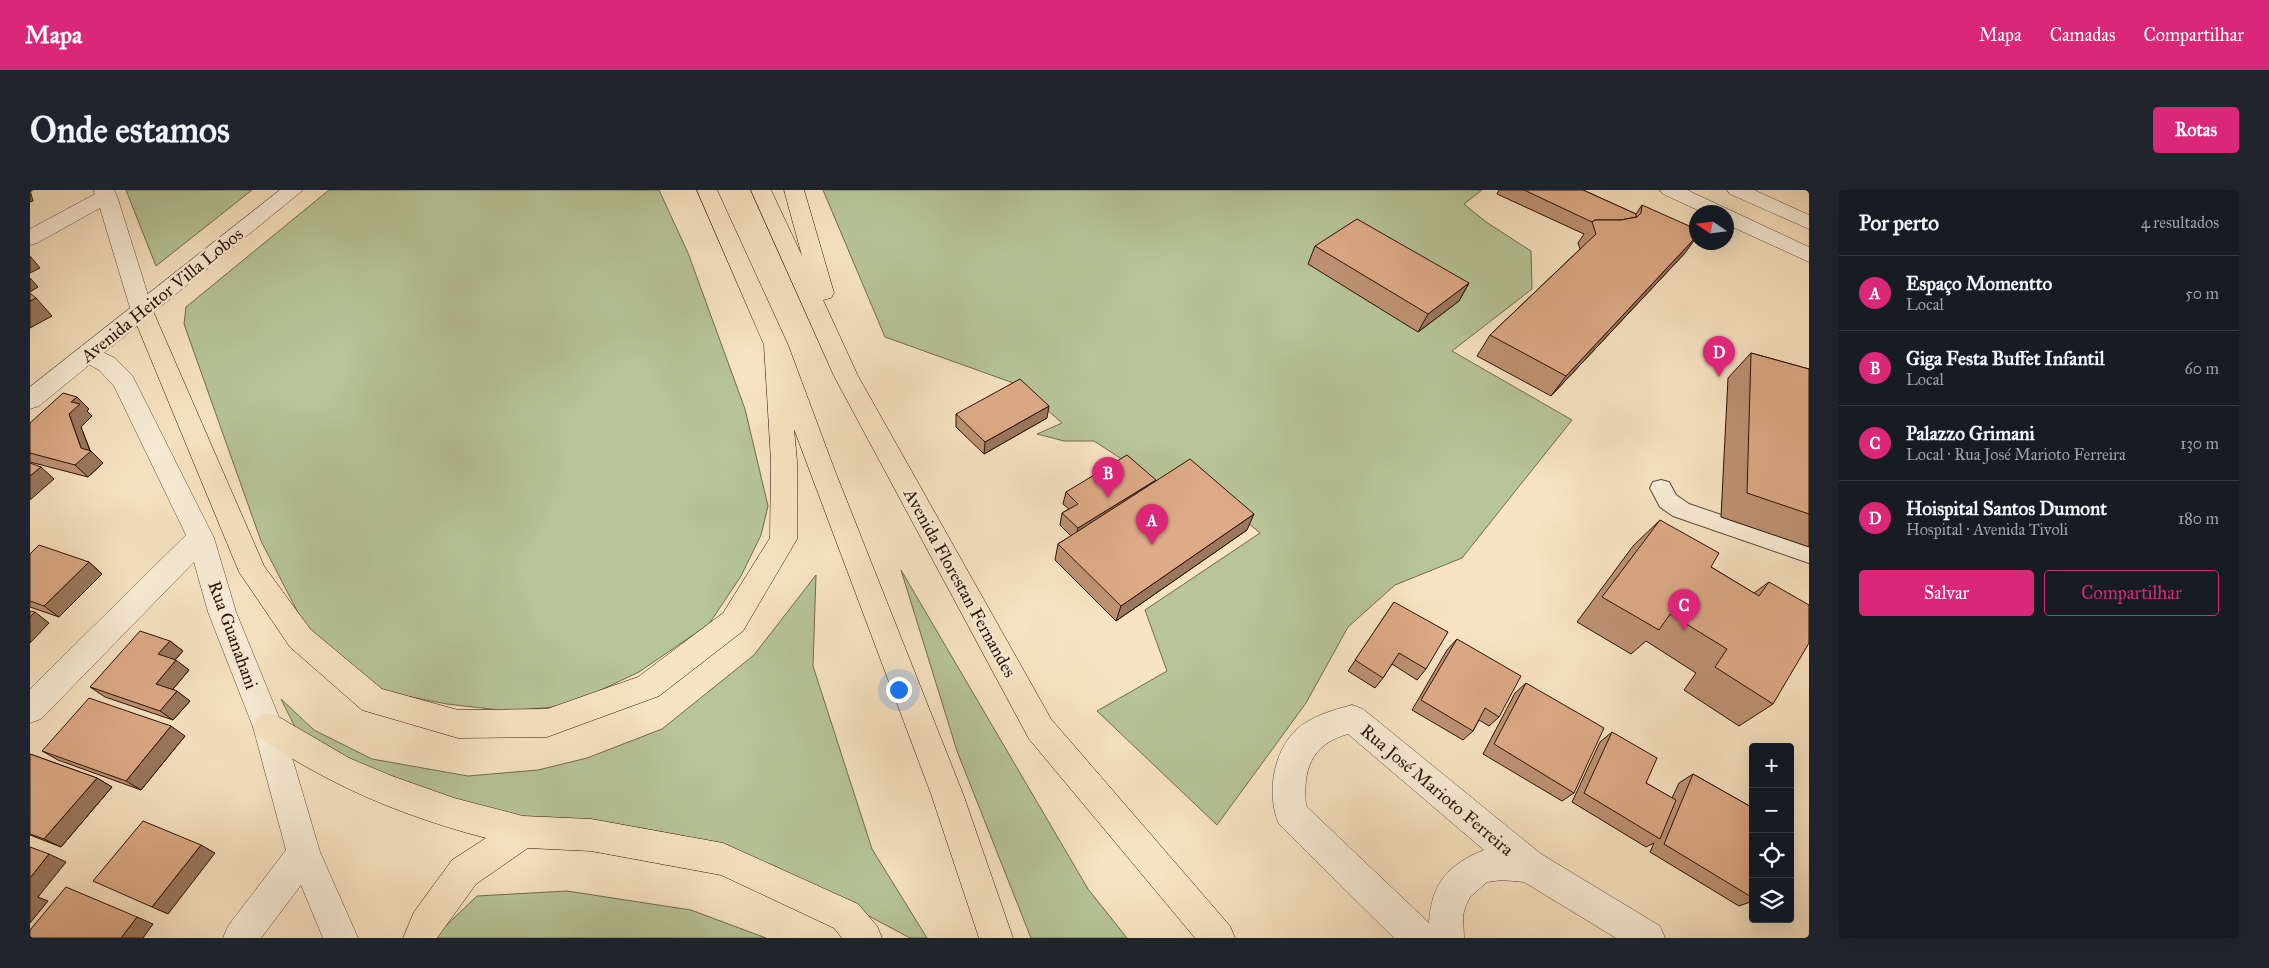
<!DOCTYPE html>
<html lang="pt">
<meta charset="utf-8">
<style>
:root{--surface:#171b24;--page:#20242c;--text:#f1f3f6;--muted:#9ea1a6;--line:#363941;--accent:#db2777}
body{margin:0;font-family:"IM FELL Great Primer",serif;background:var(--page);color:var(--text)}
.controls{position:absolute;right:15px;bottom:15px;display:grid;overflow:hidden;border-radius:5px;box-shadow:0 5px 20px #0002}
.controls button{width:45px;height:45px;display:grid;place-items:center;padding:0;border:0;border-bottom:1px solid var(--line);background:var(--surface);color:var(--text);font:25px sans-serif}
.compass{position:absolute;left:1659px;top:15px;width:45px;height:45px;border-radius:50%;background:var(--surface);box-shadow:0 5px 20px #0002;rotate:283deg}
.you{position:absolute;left:868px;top:499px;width:18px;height:18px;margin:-12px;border:4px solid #fff;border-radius:50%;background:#1a73e8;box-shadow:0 0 0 8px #1a73e833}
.badge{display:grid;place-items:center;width:32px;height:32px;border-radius:50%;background:var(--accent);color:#fff;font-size:16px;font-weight:700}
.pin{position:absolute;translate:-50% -41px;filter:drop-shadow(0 1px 2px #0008)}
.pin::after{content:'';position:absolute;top:26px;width:18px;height:15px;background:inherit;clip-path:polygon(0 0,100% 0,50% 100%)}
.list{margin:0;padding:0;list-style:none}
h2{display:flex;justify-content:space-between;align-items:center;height:65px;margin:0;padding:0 20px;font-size:21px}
h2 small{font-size:16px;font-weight:400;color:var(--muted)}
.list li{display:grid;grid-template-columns:32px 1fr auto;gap:15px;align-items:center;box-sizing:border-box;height:75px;padding:0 20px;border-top:1px solid var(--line)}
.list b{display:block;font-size:19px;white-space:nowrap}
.list p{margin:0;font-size:16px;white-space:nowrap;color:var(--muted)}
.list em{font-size:16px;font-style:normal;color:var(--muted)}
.actions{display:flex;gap:10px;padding:15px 20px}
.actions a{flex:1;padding:11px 0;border:1px solid var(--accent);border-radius:5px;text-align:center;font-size:18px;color:var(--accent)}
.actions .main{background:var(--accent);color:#fff}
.icon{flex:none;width:28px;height:28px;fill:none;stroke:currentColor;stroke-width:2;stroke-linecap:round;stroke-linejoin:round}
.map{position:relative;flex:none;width:1779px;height:748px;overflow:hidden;border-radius:5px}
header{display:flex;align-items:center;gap:30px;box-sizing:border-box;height:70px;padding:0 25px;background:var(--accent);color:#fff}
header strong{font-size:24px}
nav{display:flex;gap:28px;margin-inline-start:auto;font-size:18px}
.intro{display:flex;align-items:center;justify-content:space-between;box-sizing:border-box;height:120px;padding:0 30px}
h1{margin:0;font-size:35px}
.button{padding:12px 22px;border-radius:5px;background:var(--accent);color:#fff;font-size:18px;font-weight:700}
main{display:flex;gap:30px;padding:0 30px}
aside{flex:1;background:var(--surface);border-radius:5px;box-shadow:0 5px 20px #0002}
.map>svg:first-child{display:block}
.green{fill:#b7c599;stroke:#726a50}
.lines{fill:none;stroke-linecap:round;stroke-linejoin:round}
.service-casing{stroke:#5f4535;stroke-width:2}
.minor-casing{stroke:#5f4535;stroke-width:1}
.tertiary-casing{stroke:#5f4535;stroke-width:1}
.trunk-casing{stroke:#2c1006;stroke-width:1}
.service{fill:#faedd8;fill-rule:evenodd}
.minor{fill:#faedd8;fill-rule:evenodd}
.tertiary{fill:#faedd8;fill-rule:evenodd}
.trunk{fill:#f8e4c3;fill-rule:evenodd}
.wall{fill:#be9374;stroke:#2c1006}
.shaded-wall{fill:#9b785e;stroke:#2c1006}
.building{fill:#ddab87;stroke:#2c1006}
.labels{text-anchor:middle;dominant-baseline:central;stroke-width:5;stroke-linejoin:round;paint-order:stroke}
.street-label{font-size:18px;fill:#2c1006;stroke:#faedd8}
</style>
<header>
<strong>Mapa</strong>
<nav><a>Mapa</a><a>Camadas</a><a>Compartilhar</a></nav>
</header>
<div class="intro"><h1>Onde estamos</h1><a class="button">Rotas</a></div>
<main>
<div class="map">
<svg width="1779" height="748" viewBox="0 0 1779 748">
<rect width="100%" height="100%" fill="#f8e4c3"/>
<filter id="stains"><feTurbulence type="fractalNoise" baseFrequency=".004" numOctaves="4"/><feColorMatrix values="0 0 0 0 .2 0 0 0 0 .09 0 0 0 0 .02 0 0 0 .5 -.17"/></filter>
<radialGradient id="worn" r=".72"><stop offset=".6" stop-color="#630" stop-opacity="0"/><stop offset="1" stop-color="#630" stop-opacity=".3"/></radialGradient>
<g class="green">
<path d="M96 0H222L126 76Z"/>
<path d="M299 0H629L658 63 715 219 738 316 731 345 711 386 679 434 609 482 558 506 524 517 478 521 417 514 355 502 277 440 231 351 154 134 156 117Z"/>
<path d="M793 0H1452L1434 14 1456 32 1501 61 1502 99 1422 161 1542 230 1432 368 1365 395 1318 437 1276 513 1187 635 1067 521 1137 481 1115 420 1230 343 1155 281 1126 298 1090 268 1064 251H1034L1007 244 1032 233 989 195 855 147Z"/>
<path d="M871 380 1058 699 1097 748H1001L927 561Z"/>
<path d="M786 385 783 476 842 659 897 748H880L745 676 684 656 489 633 358 591 267 541 251 509 284 540 342 569 438 586 508 580 557 568 632 539 724 465Z"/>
<path d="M537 701 661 720 736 748H403L447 706Z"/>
</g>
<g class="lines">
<defs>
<path id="service" d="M1631 290 1639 292 1646 305 1659 314 1779 355V373L1643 326 1630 317 1620 298 1623 292Z"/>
<g id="minor">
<path d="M64 0H84L87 6 123 121 120 126 112 129 104 126 101 121 70 18 7 53 0 55V39L65 4Z"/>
<path d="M1630 0H1657L1779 57V72L1696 34V22H1672L1633 4Z"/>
<path d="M1697 0H1724L1779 25V39L1700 4Z"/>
<path d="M59 156 85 168 102 185 184 348 206 422 253 537 290 662 328 748H293L271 695 231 748H193L198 736 256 660 223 537 178 422 164 372 11 529 0 533V499L156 345 84 196 69 180 51 170 47 164 51 158Z"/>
<path d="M1322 515 1333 519 1511 664 1630 736 1635 748H1586L1494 692 1472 690 1457 692 1440 707 1436 715 1433 725 1434 748H1364L1249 634C1236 605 1243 562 1266 540 1281 526 1303 520 1322 515ZM1318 544 1454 660C1419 674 1401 693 1399 733L1276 616C1273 580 1280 555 1318 544Z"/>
</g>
<path id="tertiary" d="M250 0H273L9 216 0 219V197Z"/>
<g id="trunk">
<path d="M667 0H687L758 155 805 281 933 604 983 748H949L901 604 764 239 767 271V349L713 441 629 506 517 547 428 548 332 520 260 457 209 382 101 121 104 116 112 113 120 116 123 121 234 376 280 439 352 499 428 520 517 519 608 487 693 423 740 348 741 271 734 155Z"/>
<path d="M721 0H741L772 66 754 0H774L804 103 801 108 793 110 828 186 1021 529 1200 736 1205 748H1165L999 549 804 186Z"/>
<path d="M238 523 249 527 319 568 362 586 424 608 493 626 561 629 693 653 828 714 847 736 852 748H812L804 738 691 685 561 661 498 658 446 694 407 748H373L384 722 422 670 456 648C402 634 346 614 297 588 273 576 250 561 227 547L223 537 227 527Z"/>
</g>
</defs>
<use href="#service" class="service-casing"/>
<use href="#minor" class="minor-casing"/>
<use href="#tertiary" class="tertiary-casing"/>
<use href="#trunk" class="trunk-casing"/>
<use href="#service" class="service"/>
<use href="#minor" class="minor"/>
<use href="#tertiary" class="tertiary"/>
<use href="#trunk" class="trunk"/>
</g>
<g class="wall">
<path d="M1469 0H1553L1606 24 1612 15 1655 63 1521 206 1447 166 1460 145 1550 59 1548 53 1554 44 1467 4Z"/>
<path d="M1285 56 1439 93 1429 111 1388 142 1278 74Z"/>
<path d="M1721 163 1779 179V357L1691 327 1698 188Z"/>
<path d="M47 207 59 219 57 221 62 226 51 237 60 260 73 273 58 287 0 272V233Z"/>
<path d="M926 224 1017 228 954 264 926 237Z"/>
<path d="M1125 291 1217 340 1086 431 1025 370 1028 354 1041 346 1030 335 1032 323 1039 319 1033 314 1036 302Z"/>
<path d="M1630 330 1681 377 1724 403 1739 392 1743 514 1709 536 1654 500 1666 483 1616 451 1601 464 1547 432 1603 356Z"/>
<path d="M0 364 59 372 72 384 29 427 0 417Z"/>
<path d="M1364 412 1396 479 1387 490 1362 474 1353 488 1345 498 1318 481Z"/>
<path d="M1427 449 1469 527 1459 536 1449 530 1443 541 1433 550 1382 520 1417 460Z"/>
<path d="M140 451 153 461 145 470 159 480 143 499 160 511 143 530 75 507 60 497Z"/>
<path d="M1496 493 1544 603 1532 611 1453 564 1485 503Z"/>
<path d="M1582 542 1616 593 1642 608 1649 593 1663 584 1723 618V711L1709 716 1620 662 1624 653 1616 657 1542 612 1570 552Z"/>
<path d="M155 546 111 600 28 570 12 561Z"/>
<path d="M0 564 67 588 82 597 31 657 0 645Z"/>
</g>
<g class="shaded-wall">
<path d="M0 0 3 11 0 12Z"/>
<path d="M1666 47V48L1655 63 1521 206 1536 186Z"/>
<path d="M0 66 10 78 0 83Z"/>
<path d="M0 88 8 97 0 102Z"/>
<path d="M1439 93 1429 111 1388 142 1398 124Z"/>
<path d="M6 108 22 126 0 138V111Z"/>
<path d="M47 207 59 219 57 221 62 226 51 237 60 261H61L73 273 58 287 45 275 51 258 39 224 41 212Z"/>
<path d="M1019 216 1017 228 954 264 955 252Z"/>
<path d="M11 277 24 289 0 310V286Z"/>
<path d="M1126 290 1122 302 1045 350 1048 338Z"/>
<path d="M1224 324 1217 340 1086 431 1091 416Z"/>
<path d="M59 372 72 384 29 427 14 416Z"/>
<path d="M5 422 19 433 0 453V427Z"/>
<path d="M140 451 153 461 141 474 128 464Z"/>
<path d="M146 470 159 480 139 504 126 494Z"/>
<path d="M147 501 160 511 143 530 130 521Z"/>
<path d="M141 536 155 546 111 600 96 591Z"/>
<path d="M67 588 82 597 31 657 14 649Z"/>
<path d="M171 655 185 663 138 724 122 717Z"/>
<path d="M19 664 36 672 8 707 18 711 0 733V688Z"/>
<path d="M107 727 123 734 113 748H91Z"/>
</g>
<g class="building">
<path d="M1494 0H1553L1606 24V27L1591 30H1565L1562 32Z"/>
<path d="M1612 15 1666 39V47L1536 186 1460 145 1566 44 1562 32 1565 30H1591L1607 27 1611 23Z"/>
<path d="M1327 29 1439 93 1398 124 1285 56Z"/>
<path d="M0 103 6 108 0 111Z"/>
<path d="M1721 163 1779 179V324L1717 303Z"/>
<path d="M990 189 1019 216 955 252 926 224Z"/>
<path d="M33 203 47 207 41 212 50 214 39 224 51 258 61 261 45 275 0 263V233Z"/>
<path d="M1097 265 1126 290 1048 338 1032 323 1048 314 1036 302Z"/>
<path d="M1160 269 1224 324 1091 416 1028 354Z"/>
<path d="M0 273 11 277 0 286Z"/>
<path d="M1630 330 1689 363 1681 377 1729 406 1739 392 1779 415V453L1743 514 1685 477 1697 459 1640 424 1629 440 1572 407Z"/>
<path d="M9 355 59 372 14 416 0 411V364Z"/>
<path d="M1364 412 1418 442 1396 479 1369 463 1353 488 1325 470Z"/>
<path d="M0 421 5 422 0 427Z"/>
<path d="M110 441 140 451 128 464 146 470 126 494 147 501 130 521 60 497Z"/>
<path d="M1427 449 1491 486 1469 527 1455 518 1443 541 1391 510Z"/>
<path d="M1496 493 1574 538 1544 603 1464 554Z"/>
<path d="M59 508 141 536 96 591 12 561Z"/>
<path d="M1582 542 1627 568 1616 593 1646 610 1630 649 1554 603Z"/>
<path d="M0 564 67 588 14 649 0 644Z"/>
<path d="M1663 584 1723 618V708L1634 654Z"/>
<path d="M113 631 171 655 122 717 63 691Z"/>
<path d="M0 657 19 664 0 688Z"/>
<path d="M36 697 107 727 91 748H0V740Z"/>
</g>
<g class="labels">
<g class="street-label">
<text transform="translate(132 105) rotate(-39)">Avenida Heitor Villa Lobos</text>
<text transform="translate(930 393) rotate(61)">Avenida Florestan Fernandes</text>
<text transform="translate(203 445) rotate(70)">Rua Guanahani</text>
<text transform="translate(1407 600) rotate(40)">Rua José Marioto Ferreira</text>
</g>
</g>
<rect width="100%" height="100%" filter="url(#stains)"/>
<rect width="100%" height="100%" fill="url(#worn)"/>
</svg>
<div class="controls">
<button>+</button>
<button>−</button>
<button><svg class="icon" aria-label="locate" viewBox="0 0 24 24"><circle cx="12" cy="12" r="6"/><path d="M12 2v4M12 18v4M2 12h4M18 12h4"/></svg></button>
<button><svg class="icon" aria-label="layers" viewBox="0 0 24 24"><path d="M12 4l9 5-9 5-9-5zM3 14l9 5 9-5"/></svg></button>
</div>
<svg class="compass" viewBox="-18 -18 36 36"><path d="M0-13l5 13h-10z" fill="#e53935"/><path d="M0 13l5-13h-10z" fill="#9ea1a6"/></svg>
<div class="you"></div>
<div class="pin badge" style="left:1122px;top:355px">A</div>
<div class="pin badge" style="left:1078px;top:308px">B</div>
<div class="pin badge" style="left:1654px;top:440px">C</div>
<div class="pin badge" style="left:1689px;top:187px">D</div>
</div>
<aside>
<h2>Por perto<small>4 resultados</small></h2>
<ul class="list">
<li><span class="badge">A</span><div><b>Espaço Momentto</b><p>Local</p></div><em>50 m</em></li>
<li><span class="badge">B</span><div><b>Giga Festa Buffet Infantil</b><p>Local</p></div><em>60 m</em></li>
<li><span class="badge">C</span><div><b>Palazzo Grimani</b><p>Local · Rua José Marioto Ferreira</p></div><em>130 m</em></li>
<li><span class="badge">D</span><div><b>Hoispital Santos Dumont</b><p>Hospital · Avenida Tivoli</p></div><em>180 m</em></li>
</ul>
<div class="actions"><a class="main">Salvar</a><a>Compartilhar</a></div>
</aside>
</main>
